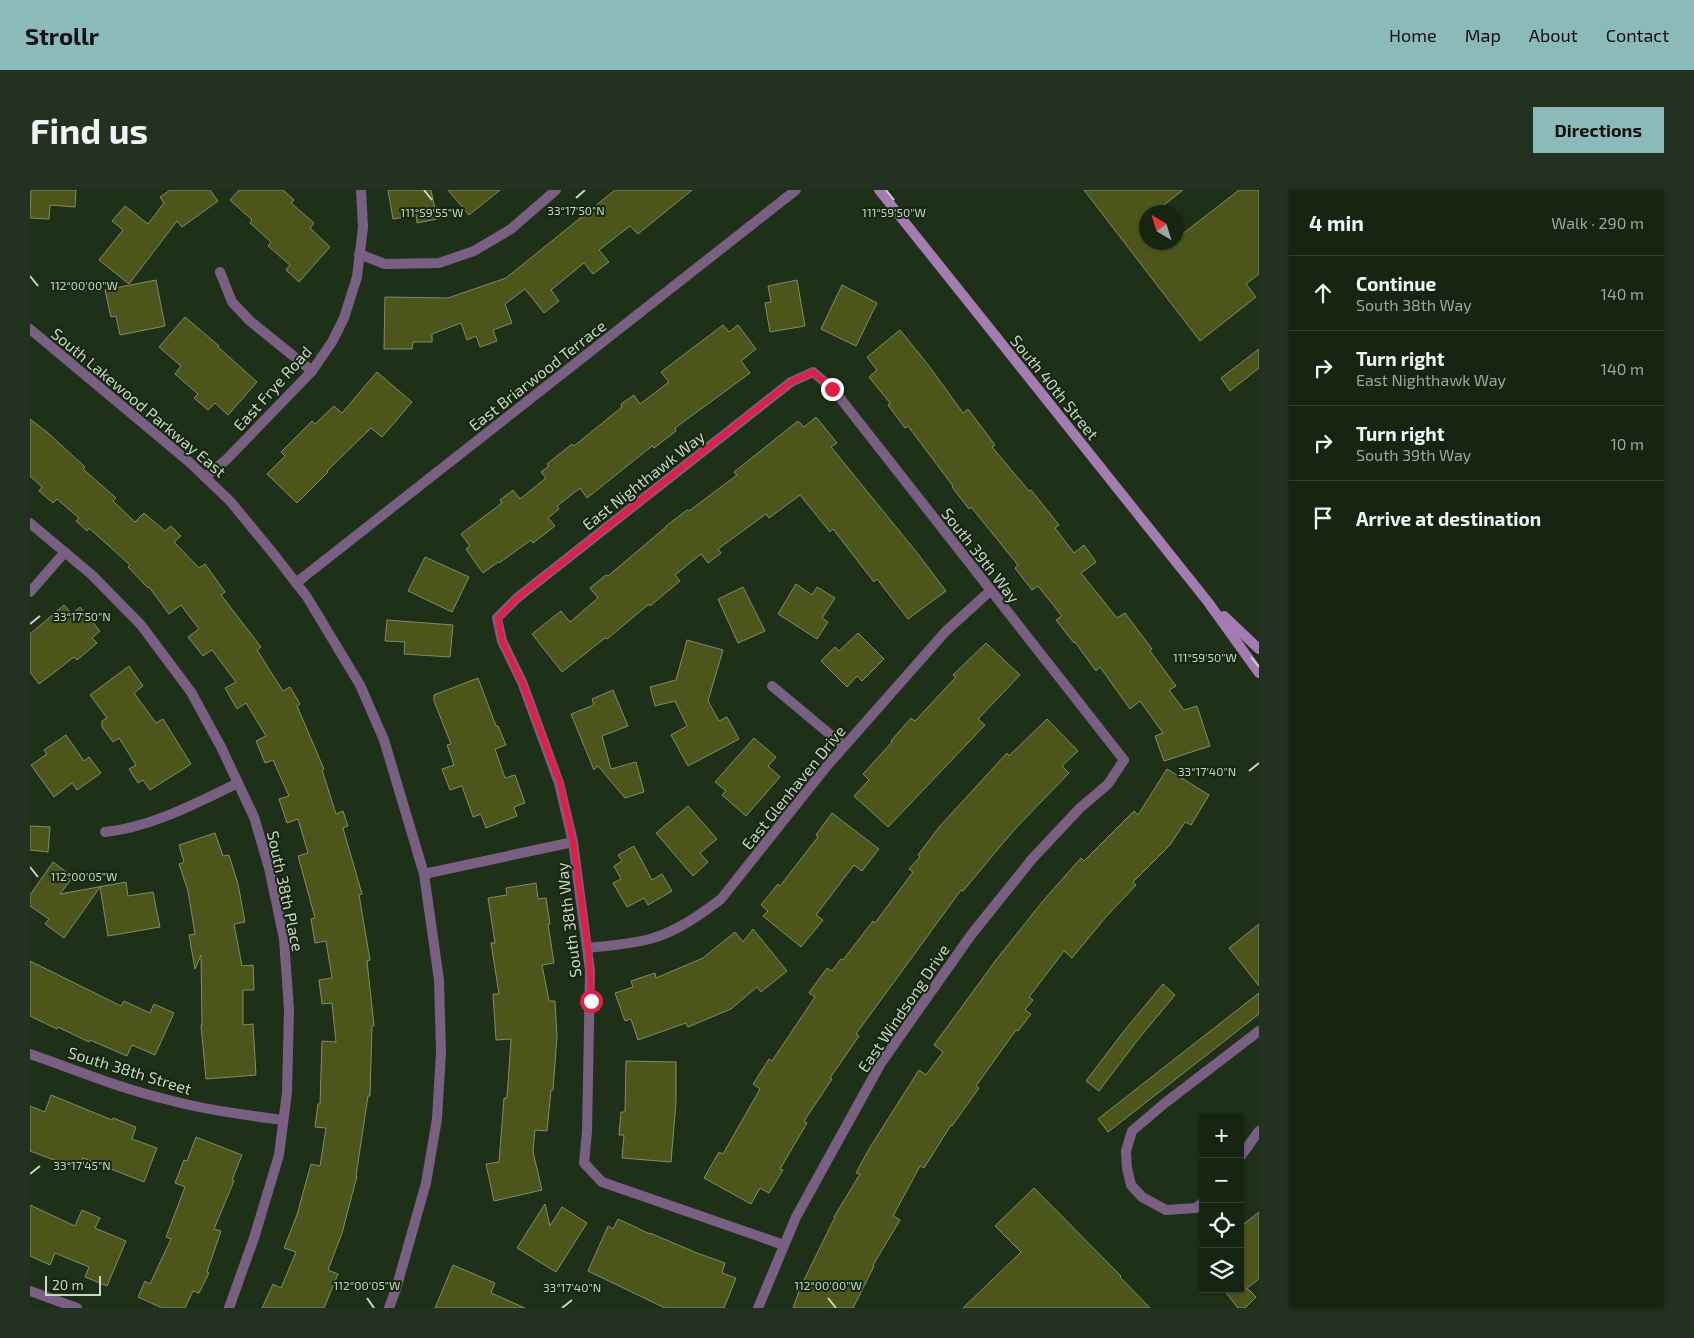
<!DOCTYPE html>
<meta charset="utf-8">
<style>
:root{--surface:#162512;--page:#233120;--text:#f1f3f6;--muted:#9ea59f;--line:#354232;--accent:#8bbbb9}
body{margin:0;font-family:"Exo 2",sans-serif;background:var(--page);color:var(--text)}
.controls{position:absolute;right:15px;bottom:15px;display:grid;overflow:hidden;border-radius:0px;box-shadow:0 1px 4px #0004}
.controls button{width:45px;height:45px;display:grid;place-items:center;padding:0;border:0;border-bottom:1px solid var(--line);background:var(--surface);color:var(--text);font:25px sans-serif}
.compass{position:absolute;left:1109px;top:15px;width:45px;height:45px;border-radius:50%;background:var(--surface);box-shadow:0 1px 4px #0004;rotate:322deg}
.scale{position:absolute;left:15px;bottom:12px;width:56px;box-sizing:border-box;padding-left:5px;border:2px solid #c9d5c5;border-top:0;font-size:14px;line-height:18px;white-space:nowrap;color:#c9d5c5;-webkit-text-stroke:4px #15270e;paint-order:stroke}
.stop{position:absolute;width:15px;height:15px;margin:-11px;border:4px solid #e11d48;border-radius:50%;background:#fff}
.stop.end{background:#e11d48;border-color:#fff;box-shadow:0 1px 5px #0008}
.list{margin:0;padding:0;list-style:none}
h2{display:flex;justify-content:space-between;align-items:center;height:65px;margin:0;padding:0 20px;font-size:21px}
h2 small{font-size:16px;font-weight:400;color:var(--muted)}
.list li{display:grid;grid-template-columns:32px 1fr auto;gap:15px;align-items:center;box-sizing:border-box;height:75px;padding:0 20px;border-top:1px solid var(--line)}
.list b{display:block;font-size:19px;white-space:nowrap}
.list p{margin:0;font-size:16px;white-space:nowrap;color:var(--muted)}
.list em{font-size:16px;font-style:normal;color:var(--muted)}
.icon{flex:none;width:28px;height:28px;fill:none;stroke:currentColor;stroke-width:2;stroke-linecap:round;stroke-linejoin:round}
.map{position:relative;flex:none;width:1229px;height:1118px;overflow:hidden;border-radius:0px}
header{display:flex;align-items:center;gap:30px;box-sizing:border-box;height:70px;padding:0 25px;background:var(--accent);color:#111}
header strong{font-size:24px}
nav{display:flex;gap:28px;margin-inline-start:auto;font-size:18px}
.intro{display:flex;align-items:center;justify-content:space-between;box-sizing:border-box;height:120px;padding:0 30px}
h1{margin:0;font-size:35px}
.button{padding:12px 22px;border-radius:0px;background:var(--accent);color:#111;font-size:18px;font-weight:700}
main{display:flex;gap:30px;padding:0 30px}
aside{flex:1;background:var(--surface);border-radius:0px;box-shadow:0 1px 4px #0004}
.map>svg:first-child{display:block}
.building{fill:#4c561a;stroke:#838b68}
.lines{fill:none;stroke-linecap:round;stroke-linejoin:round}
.service{stroke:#795f82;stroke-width:10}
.minor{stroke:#795f82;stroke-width:10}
.tertiary{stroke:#795f82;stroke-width:10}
.secondary{stroke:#a57bb3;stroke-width:10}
.route{stroke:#e11d48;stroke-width:6}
.ticks{fill:none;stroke:#c9d5c5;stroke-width:2}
.labels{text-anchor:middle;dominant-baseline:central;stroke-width:4;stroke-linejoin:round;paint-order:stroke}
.street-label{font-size:16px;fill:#c9d5c5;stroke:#15270e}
.ticks-label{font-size:12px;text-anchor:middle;fill:#c9d5c5;stroke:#15270e;stroke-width:4;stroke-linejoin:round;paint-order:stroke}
</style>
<header>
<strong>Strollr</strong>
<nav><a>Home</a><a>Map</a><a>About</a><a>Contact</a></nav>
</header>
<div class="intro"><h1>Find us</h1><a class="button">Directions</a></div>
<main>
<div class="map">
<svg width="1229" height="1118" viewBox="0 0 1229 1118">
<rect width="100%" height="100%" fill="#1e3118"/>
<g class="building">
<path d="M1 0H46L45 17 20 15 19 29 0 28Z"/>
<path d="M140 0H180L188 11 152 37 147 31 99 94 69 70 93 40 82 31 95 16 118 34 134 13 130 7Z"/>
<path d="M209 0H253L264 10 261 13 284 33 280 38 300 57 269 92 256 80 260 75 238 56 241 52 220 33 222 30 200 10Z"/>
<path d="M358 0H401L407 29 387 33 386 25 363 29Z"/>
<path d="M418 0H470L439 25Z"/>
<path d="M585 0H662L608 44 600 36 569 60 579 72 563 84 554 73 521 100 529 111 514 123 495 99 475 114 482 133 463 140 467 151 450 157 446 146 437 150 431 133 402 144V152H383L382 159H354L355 107 418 108 476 88Z"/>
<path d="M1054 0H1153L1125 22H1116V52H1146V49L1209 0H1229V84L1216 94 1226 107 1170 151Z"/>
<path d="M126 90 135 136 90 145 86 126 81 127 75 100Z"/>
<path d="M767 90 775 136 740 142 735 113 741 112 738 96Z"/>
<path d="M812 95 847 113 826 156 791 139Z"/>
<path d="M155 127 189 156 188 157 227 192 198 225 185 213 178 220 164 208 168 204 145 184 151 176 129 157Z"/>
<path d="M693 135 699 142 708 135 726 159 711 171 720 183 645 238 646 241 624 258 622 256 557 308 550 298 527 316 529 319 518 328 525 336 503 353 501 350 469 373 468 372 453 383 436 359 440 356 431 344 472 313 470 310 483 300 490 309 516 288 511 282 519 276 517 274 542 254 544 256 592 217 591 214 604 205 610 214 639 192 631 182Z"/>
<path d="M870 140 899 176 933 223 938 219 965 255 962 257 999 301 1001 300 1029 335 1025 338 1044 363 1054 355 1066 372 1051 383 1087 428 1095 423 1122 459 1120 461 1146 496 1139 500 1154 520 1167 516 1180 556 1134 571 1125 546 1133 543 1110 511 1100 519 1070 477 1066 481 1045 452 1044 453 1026 430 1032 426 1008 396 1002 400 985 378 988 375 941 317 939 319 922 297 923 296 878 236 875 238 858 215 860 213 839 187 847 180 837 167Z"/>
<path d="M1229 159V178L1200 201 1191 188Z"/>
<path d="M347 182 382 212 352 247 341 238 297 281 298 282 267 313 237 284 255 266 251 262 282 231 285 234 304 216 312 223Z"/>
<path d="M786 227 807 253 801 257 888 364 916 401 878 429 847 389 844 392 803 339 800 342 770 305 739 328 736 324 688 359 691 363 678 373 671 364 645 385 650 391 620 416 619 414 577 449 575 448 532 482 502 444 531 421 540 432 568 408 560 398 576 385 578 386 636 337V336L657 320 659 321 707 285 704 282 768 231 774 237Z"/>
<path d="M0 229 18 243 55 277 53 279 86 308 83 311 105 332 114 323 135 341 141 336 151 346 144 352 169 378 175 374 195 402 191 405 231 457 227 460 253 501 260 497 270 514 267 516 294 579 292 580 306 624 313 621 318 636 313 638 332 704 329 705 340 770 337 771 344 836H342L340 906H338L326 986H327L312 1043 298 1080 308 1084 294 1118H232L243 1094 251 1098 266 1062 254 1058 267 1025 281 974 290 976 296 938 285 937 288 914H290L292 851 306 852 302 813 292 814 289 790 302 788 296 751 285 753 281 729 285 728 268 666 278 663 268 629 257 633 249 609 259 606 243 570 235 573 226 551 236 546 216 513 207 519 195 498 206 492 182 460 173 466 158 447 169 439 151 415 139 424 119 397 118 398 98 377 100 375 59 338 57 341 46 331 49 328 27 309 23 313 9 301 12 297 0 286Z"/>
<path d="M395 367 439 387 422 422 378 401Z"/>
<path d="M766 394 782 405 787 397 805 408 792 428 798 432 787 449 748 424Z"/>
<path d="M713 397 735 441 708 453 688 409Z"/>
<path d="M34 415 42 424 50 417 70 441 62 448 67 453 47 470 44 467 9 494 0 482V444Z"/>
<path d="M357 430 423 435 420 467 374 464 375 452 355 451Z"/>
<path d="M828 443 854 469 832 491 827 486 817 497 791 471 805 457 809 461Z"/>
<path d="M657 450 693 460 678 511 689 531 697 527 709 549 658 576 641 545 657 536 645 511 625 516 620 497 646 490Z"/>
<path d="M956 453 990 485 948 529 955 535 858 637 824 606 839 590 833 584 862 552 861 551 881 528 885 531 926 487 923 485Z"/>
<path d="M99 476 113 496 104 503 126 533 133 529 161 574 120 600 113 590 108 593 99 579 106 575 89 548 83 552 72 537V531L77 528 60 505Z"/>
<path d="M448 488 466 536H468L476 555 465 559 475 588 485 585 495 613 484 617 487 626 456 638 451 624 443 627 432 596 420 600 412 579 424 575 417 555 421 554 404 511V505Z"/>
<path d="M583 500 598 536 572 546 581 579 606 572 614 602 595 608 568 576 564 580 541 524 564 515 562 509Z"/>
<path d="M1017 529 1048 561 1032 576 1039 583 984 640 933 701 931 700 826 844 829 846 800 888 802 889 774 931 777 933 750 979 753 980 739 1003 730 998 721 1014 674 988 689 962 693 964 730 899 723 894 739 869 742 871 785 807 779 803 797 778 802 781 811 769 813 770 843 731 845 733 883 682 879 679 890 667 888 665 910 636 977 563 979 566Z"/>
<path d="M36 545 54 571 59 567 71 583 47 600 42 593 24 607 1 575 17 564 14 560Z"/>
<path d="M724 548 746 567 738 576 750 587 716 626 692 605 696 601 685 592Z"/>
<path d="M1137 579 1179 605 1161 635 1155 632 1140 655 1103 692 1106 695 1075 728 1042 768 1034 761 999 807 1003 810 995 820 1001 824 988 841 986 840 946 896 949 898 922 936 921 935 894 978 890 976 863 1026 870 1030 843 1075 844 1076 823 1118H763L771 1096 805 1027H804L830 984 826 983 839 959 889 880 896 885 913 862 904 855 966 770 1013 711 1051 668 1054 671 1104 621 1108 625Z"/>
<path d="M658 616 687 649 670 663 678 672 663 686 626 643Z"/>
<path d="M802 623 849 659 832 681 824 675 786 725 793 730 771 757 733 726 738 721 731 715 748 694 750 696 788 647 786 645Z"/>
<path d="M0 636 20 637 18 662 0 660Z"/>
<path d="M185 643 193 666 199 665 208 694 215 732 204 734 212 776 223 775 224 800H213V835L223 834 226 885 176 889 171 835H172L171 765 165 779 159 745 165 744 158 701 149 674 154 672 149 655Z"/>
<path d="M604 656 622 690 632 684 642 701 618 715 614 708 597 717 583 693 591 689 584 676 592 671 588 665Z"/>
<path d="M23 672 43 687 30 704 96 692 98 706 123 702 130 737 78 746 70 697 34 748 15 734 19 729 0 716V705Z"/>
<path d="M506 693 508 709 516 708 520 734H518L524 773 512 775 519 811H525L527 846 523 900H521L517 941 505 940 503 962 512 1000 464 1011 456 974 469 972 474 908H477L481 849 466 850 463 804H469L461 753H465L458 708 477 705 476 698Z"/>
<path d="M1229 734V796L1199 758Z"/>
<path d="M723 739 757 781 731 802 727 797 701 819 658 837 656 833 608 850 601 829 595 831 585 803 603 797 601 791 625 783 626 788 673 768 705 742 713 752Z"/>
<path d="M0 771 91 816 94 811 120 823 124 814 144 823 125 865 102 855 97 866 60 850 59 852 28 837 27 839 0 826Z"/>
<path d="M1133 794 1145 805 1106 852 1069 901 1056 891 1094 841Z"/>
<path d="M1229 803V824L1078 942 1068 929Z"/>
<path d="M596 871 646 872V912L641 972 592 968 594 945H589L591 922H595Z"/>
<path d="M21 905 82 930 83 928 106 937 102 949 127 958 114 992 53 968 48 979 0 961V916L15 922Z"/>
<path d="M166 947 212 965 202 990 204 991 184 1039 191 1041 177 1082 179 1083 169 1103 163 1101 155 1118H132L108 1107 115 1091 120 1094 141 1049 136 1047 155 997 145 993 154 970 157 971Z"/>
<path d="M1004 998 1091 1086 1090 1087 1120 1118H933L991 1062 965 1036Z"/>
<path d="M515 1014 520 1036 532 1017 557 1033 526 1082 487 1058Z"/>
<path d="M0 1015 45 1036 52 1020 70 1028 65 1038 96 1051 77 1096 55 1087 59 1077 25 1063 20 1075 0 1066Z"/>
<path d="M1229 1022V1089L1216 1099H1218L1226 1107 1215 1118H1208L1193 1099H1210V1037Z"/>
<path d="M588 1029 620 1044V1043L667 1063 695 1073 692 1083 706 1088 694 1118H635L558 1081 578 1036 583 1039Z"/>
<path d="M423 1075 465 1093 461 1103 495 1118H405Z"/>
</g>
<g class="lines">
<g class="service">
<path d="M1210 967 1229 941"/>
<path d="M1173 1012 1166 1018 1136 1020 1112 1007 1101 995 1097 978 1096 961 1102 941 1135 913 1229 841"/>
</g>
<g class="minor">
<path d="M329 64 355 74 409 73 444 61 481 39 526 0"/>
<path d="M190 82 202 112 220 131 282 181"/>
<path d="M175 287 196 270 282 181 302 152 314 128 327 87 333 37 331 0"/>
<path d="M0 333 62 385 111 435 161 502 191 557 224 627 239 678 254 749 259 820 257 902 249 965 224 1048 199 1118"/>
<path d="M0 402 35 362"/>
<path d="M742 496 814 556"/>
<path d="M75 642C122 637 166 613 208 593"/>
<path d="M394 684 543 652"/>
<path d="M558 758C579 756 600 754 620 749 646 742 670 725 691 709L797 576 834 534 916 441 960 401"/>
<path d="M0 864C46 880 91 899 139 910 176 920 215 925 253 930"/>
<path d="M0 1101 47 1118"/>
<path d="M728 1118 766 1027 851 873 941 745 1002 669 1050 618 1078 594 1094 570 803 199 783 182 761 192 487 408 467 428 472 451 492 492 529 593 543 652 560 781 557 942 554 973 572 992 754 1055"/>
</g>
<g class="tertiary">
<path d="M0 139 158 271 200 311 246 367 277 407 330 495 354 550 394 684 409 790 411 862 407 929 396 993 366 1099 359 1118"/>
<path d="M266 393 766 0"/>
</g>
<g class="secondary">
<path d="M849 0 1178 412 1229 483"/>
<path d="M1194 426 1229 459"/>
</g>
</g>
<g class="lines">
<path class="route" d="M561 811 560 781 558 758 543 652 530 593 492 492 472 451 468 428 487 408 761 192 783 182 802 199"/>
</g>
<path class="ticks" d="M394 0 402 10M856 0 864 10M546 8 555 0M0 86 8 96M0 434 10 426M1221 467 1229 477M1219 581 1229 573M0 677 8 687M0 984 10 976M337 1108 344 1118M798 1108 806 1118M532 1118 542 1110"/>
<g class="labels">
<g class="street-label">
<text transform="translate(507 185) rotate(-38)">East Briarwood Terrace</text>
<text transform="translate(1025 197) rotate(51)">South 40th Street</text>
<text transform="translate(242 198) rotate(-48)">East Frye Road</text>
<text transform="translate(109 212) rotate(40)">South Lakewood Parkway East</text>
<text transform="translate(613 290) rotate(-38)">East Nighthawk Way</text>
<text transform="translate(951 365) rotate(52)">South 39th Way</text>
<text transform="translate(763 597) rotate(-51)">East Glenhaven Drive</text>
<text transform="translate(256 701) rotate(78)">South 38th Place</text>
<text transform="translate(538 730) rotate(-97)">South 38th Way</text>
<text transform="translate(873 818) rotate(-56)">East Windsong Drive</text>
<text transform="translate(100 880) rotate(17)">South 38th Street</text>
</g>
</g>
<g class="ticks-label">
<text x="546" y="25">33°17'50"N</text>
<text x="402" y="27">111°59'55"W</text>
<text x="864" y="27">111°59'50"W</text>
<text x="54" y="100">112°00'00"W</text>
<text x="52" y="431">33°17'50"N</text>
<text x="1175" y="472">111°59'50"W</text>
<text x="1177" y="586">33°17'40"N</text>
<text x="54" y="691">112°00'05"W</text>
<text x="52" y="980">33°17'45"N</text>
<text x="337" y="1100">112°00'05"W</text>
<text x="798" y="1100">112°00'00"W</text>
<text x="542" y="1102">33°17'40"N</text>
</g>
</svg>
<div class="controls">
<button>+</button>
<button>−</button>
<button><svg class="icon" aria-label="locate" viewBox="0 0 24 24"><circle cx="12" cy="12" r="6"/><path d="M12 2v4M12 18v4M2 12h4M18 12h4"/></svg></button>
<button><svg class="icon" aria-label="layers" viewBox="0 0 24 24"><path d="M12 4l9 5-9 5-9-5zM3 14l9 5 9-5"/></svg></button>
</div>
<svg class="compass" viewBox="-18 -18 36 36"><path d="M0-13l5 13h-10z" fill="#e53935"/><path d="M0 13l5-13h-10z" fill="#9ea59f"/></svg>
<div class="scale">20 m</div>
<div class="stop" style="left:561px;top:811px"></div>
<div class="stop end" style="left:802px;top:199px"></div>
</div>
<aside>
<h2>4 min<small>Walk · 290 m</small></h2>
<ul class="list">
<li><svg class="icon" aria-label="ahead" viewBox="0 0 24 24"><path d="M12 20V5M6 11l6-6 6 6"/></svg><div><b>Continue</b><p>South 38th Way</p></div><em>140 m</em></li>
<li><svg class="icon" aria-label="right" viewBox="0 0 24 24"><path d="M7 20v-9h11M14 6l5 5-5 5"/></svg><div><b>Turn right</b><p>East Nighthawk Way</p></div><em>140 m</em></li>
<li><svg class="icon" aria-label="right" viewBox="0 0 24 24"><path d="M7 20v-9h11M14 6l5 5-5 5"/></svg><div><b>Turn right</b><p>South 39th Way</p></div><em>10 m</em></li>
<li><svg class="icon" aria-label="arrive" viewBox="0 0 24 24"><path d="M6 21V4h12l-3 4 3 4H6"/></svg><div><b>Arrive at destination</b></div></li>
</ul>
</aside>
</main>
